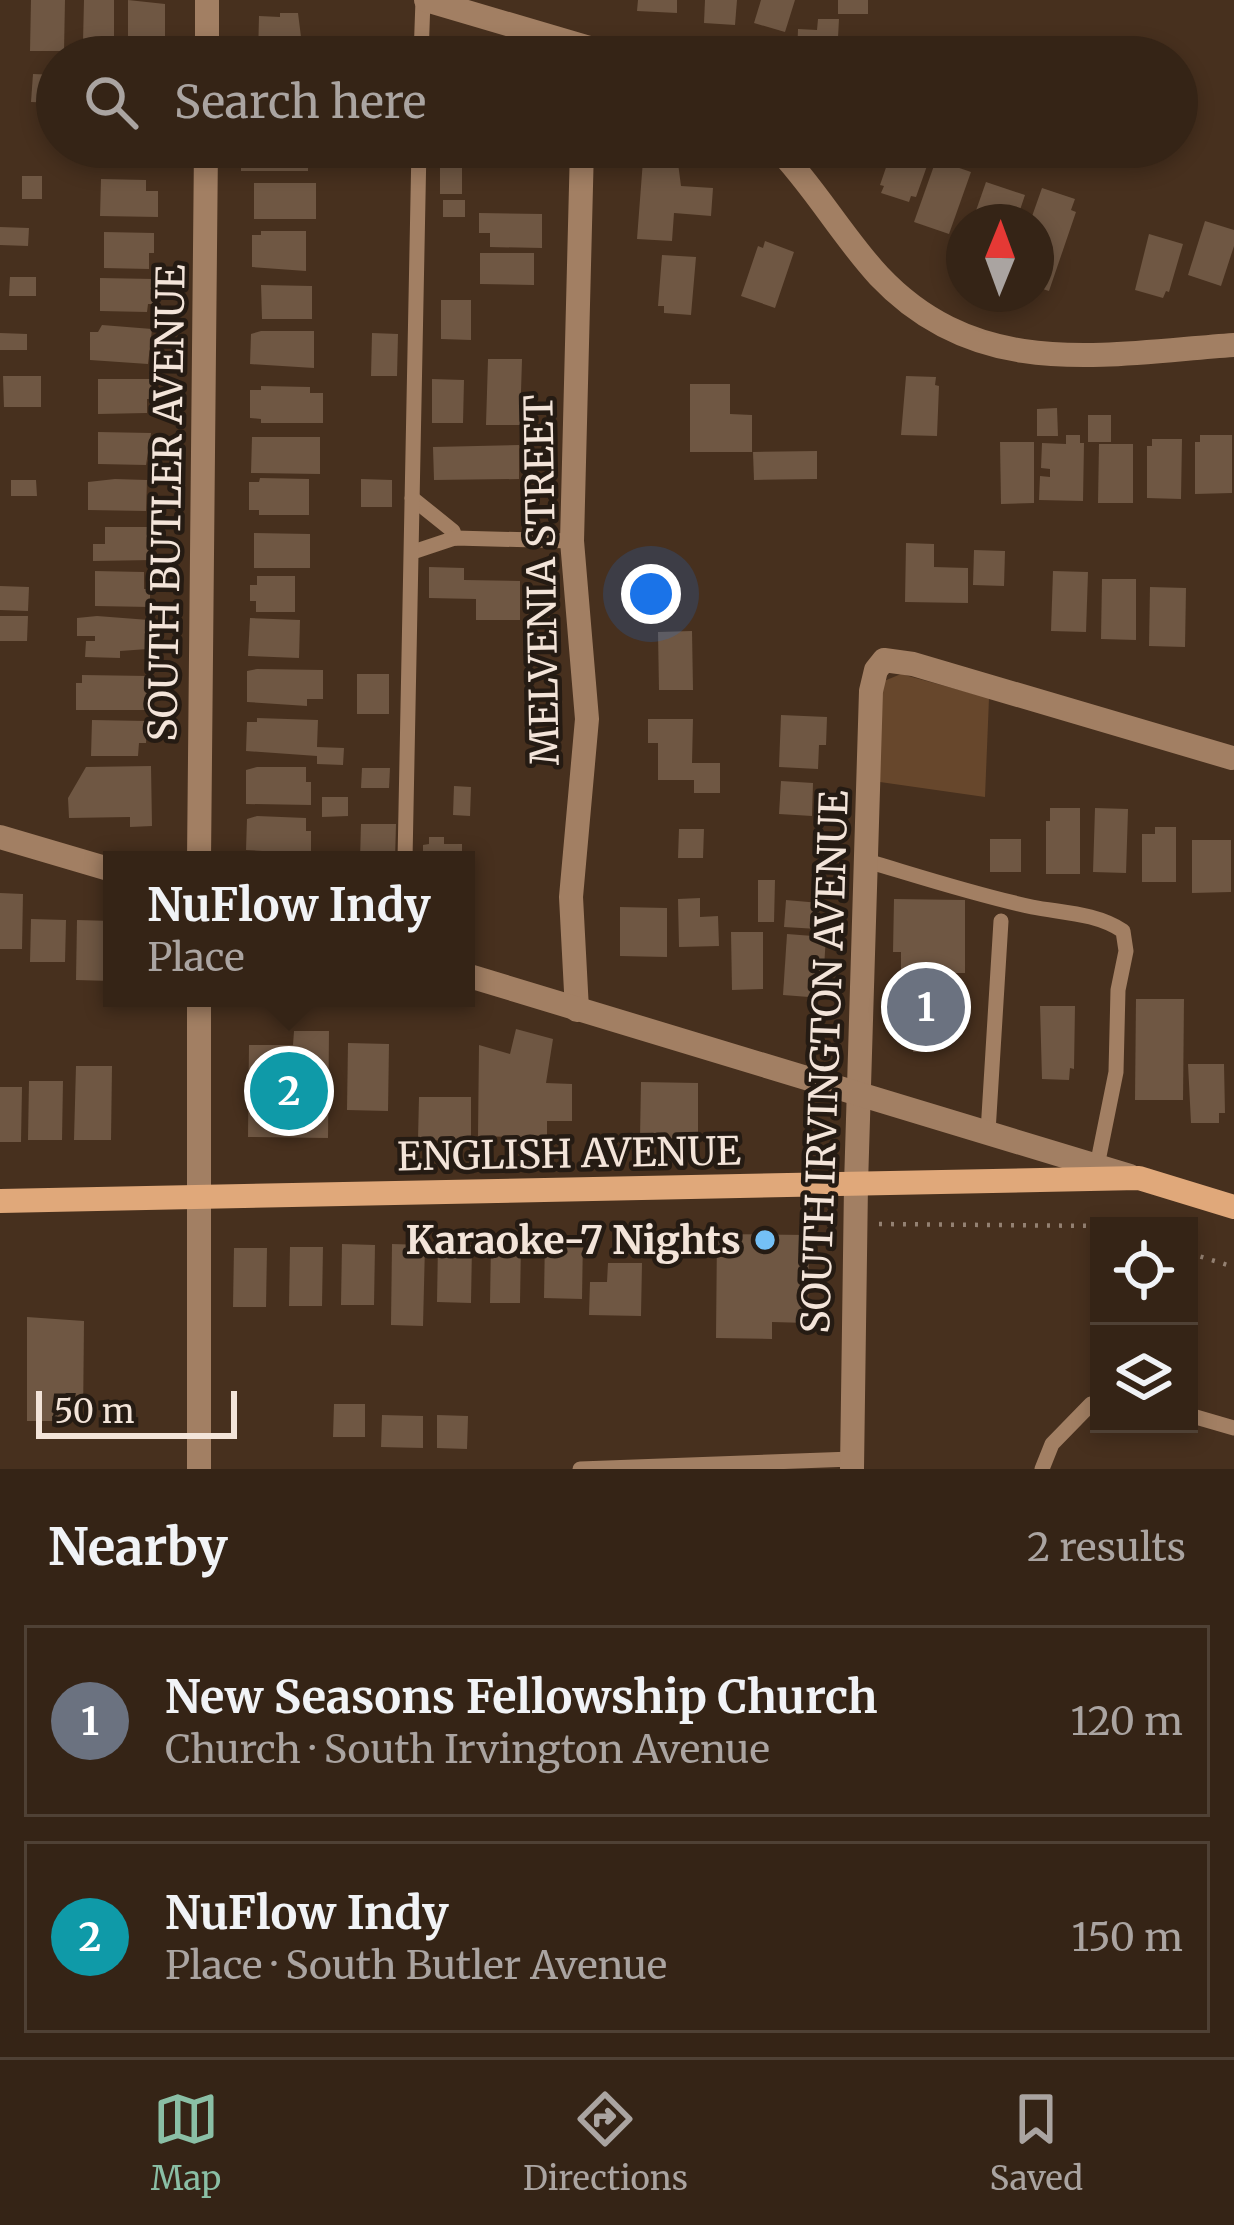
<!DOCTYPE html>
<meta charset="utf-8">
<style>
:root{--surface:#352416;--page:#3d2c1f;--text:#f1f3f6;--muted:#aaa4a1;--line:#4f4135;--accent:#8abfa5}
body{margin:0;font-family:Merriweather,serif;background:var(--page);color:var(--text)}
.controls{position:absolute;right:36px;bottom:36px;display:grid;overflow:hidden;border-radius:0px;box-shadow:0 6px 18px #0003}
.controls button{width:108px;height:108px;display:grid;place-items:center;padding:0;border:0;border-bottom:3px solid var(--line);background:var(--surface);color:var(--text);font:60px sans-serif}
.compass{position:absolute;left:946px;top:204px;width:108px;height:108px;border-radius:50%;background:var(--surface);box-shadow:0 6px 18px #0003;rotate:1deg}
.scale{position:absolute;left:36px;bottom:30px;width:201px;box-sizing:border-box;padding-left:12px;border:6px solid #f3e4d9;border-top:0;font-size:33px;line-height:42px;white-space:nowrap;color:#f3e4d9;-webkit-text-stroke:9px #251b13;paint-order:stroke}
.you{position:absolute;left:651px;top:594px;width:42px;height:42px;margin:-30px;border:9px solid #fff;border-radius:50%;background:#1a73e8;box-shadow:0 0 0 18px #1a73e833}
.badge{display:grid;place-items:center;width:78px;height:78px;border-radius:50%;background:var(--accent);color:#fff;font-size:39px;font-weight:700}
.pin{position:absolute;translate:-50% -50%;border:6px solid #fff;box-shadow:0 3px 12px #0006}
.popup{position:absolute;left:103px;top:851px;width:372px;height:156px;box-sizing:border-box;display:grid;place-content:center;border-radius:0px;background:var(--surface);filter:drop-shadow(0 3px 9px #0005);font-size:39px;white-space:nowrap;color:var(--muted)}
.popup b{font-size:45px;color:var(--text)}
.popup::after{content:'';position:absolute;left:50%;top:100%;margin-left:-24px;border:24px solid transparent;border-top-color:var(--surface)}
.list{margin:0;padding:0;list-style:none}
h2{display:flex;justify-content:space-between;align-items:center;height:156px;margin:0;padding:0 48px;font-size:51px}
h2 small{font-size:39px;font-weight:400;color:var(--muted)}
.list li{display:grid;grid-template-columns:78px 1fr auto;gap:36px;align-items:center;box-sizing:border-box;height:192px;margin:0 24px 24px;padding:0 24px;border:3px solid var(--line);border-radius:0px}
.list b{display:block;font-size:45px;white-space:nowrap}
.list p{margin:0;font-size:39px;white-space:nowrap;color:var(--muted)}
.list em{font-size:39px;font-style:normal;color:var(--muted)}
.icon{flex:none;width:66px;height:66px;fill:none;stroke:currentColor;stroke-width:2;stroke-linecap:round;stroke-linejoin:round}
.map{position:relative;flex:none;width:1234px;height:1469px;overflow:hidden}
.search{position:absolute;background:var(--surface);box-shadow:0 6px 18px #0003;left:36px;right:36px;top:36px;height:132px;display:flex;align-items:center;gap:30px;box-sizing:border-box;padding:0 42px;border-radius:66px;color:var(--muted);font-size:45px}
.sheet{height:588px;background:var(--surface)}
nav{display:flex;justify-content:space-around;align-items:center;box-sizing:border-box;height:168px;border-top:3px solid var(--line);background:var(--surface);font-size:33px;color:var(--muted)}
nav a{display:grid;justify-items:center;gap:6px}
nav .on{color:var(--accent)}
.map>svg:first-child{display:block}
.green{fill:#67472c}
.building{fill:#6f5743}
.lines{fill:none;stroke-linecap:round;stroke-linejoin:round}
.path{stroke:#948172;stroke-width:4.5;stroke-dasharray:3 9;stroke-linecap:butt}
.service{stroke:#a27f63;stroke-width:15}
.minor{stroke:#a27f63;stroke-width:24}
.tertiary{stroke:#a27f63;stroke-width:24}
.secondary{stroke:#e0a87a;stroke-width:24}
.poi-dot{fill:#74c0f6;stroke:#251b13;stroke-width:4.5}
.labels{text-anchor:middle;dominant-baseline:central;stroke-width:9;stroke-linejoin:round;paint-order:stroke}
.street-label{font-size:39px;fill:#f3e4d9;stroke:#251b13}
.poi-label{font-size:39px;font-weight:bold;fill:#f3e4d9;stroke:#251b13;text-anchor:end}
</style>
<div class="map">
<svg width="1234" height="1469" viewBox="0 0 1234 1469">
<rect width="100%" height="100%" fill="#47301e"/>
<path class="green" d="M901 674 989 698 985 797 880 782 879 691 884 681Z"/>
<g class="building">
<path d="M31 0H65L64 51H30Z"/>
<path d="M84 0H114V49L97 48V41L83 42Z"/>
<path d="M128 0 165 4V54H128Z"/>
<path d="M638 0H677V13L637 11Z"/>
<path d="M705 0H737L735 25 704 23Z"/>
<path d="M761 0H795L785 32 754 23Z"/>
<rect x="838" y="0" width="30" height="14"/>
<path d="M280 13H298L302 45 312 46V38L340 39 339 57H258L259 16 280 17Z"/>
<path d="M818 19H839L837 57H797L798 29 817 30Z"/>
<path d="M33 74 57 75V103L31 102Z"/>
<path d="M89 147H163L162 162H89Z"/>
<rect x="241" y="147" width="67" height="24"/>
<path d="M893 147 933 149 916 197 911 196 909 202 881 193 884 186 880 185Z"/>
<path d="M643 160 678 163 681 186 713 188 711 216 674 213 672 241 637 239Z"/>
<path d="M936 160 971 172 949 234 914 222Z"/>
<rect x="440" y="168" width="22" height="26"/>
<rect x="22" y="176" width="20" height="23"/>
<path d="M101 179 146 180V191H158V217L100 216Z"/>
<path d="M986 182 1025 195 1016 222H972Z"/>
<rect x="254" y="183" width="62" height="36"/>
<path d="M1042 188 1075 199 1071 210 1076 212 1049 291 1036 287V222H1030Z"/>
<rect x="443" y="200" width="22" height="17"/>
<path d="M479 213 542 214V248L490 247V233H479Z"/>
<path d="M1205 221 1234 230V246L1221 286 1188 275Z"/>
<path d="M0 227 29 228 28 246 0 245Z"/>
<path d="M261 231H306V271L252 267V235H261Z"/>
<path d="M104 232 154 233V253H149V269L104 268Z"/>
<path d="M1149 234 1183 244 1169 292 1166 291 1163 298 1135 290Z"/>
<path d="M765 241 794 252 775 308 741 296 758 246 763 248Z"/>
<path d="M480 253H534V285L480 284Z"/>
<path d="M662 255 696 257 691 315 664 313V306H658Z"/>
<path d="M10 277H36V296H9Z"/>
<path d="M100 278 154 279V304H148L147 312 100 311Z"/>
<path d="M261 285 312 286V319H262Z"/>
<path d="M441 300H471V340L441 339Z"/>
<path d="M102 325 152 329 148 364 90 360V332H98Z"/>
<path d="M261 331H314V368L250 364 251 334Z"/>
<path d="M0 333 27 334V350H0Z"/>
<path d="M372 333 398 334 397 376H371Z"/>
<path d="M488 359H522L520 425H486Z"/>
<path d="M3 376H41V407H4Z"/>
<path d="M906 376 936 377 935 385 939 386 937 436 901 435Z"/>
<path d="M98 379H153V399H147V413L98 414Z"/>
<path d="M432 379 464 380 463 423H432Z"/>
<path d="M690 384H730V414L752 415V452H690Z"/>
<path d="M261 386 310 387V393H323V423H261V419L250 418V390H261Z"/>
<path d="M1057 408 1058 436H1037V409Z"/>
<rect x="1088" y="415" width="23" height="27"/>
<path d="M98 432 151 433 146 465 98 464Z"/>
<path d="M1066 435H1080V443H1084L1083 501 1039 500 1040 476 1050 477V469L1041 468 1042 443 1066 444Z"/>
<path d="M1200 435H1232V493L1195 494V442H1200Z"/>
<path d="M252 437H320V474L251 473Z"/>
<path d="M1152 439H1182L1181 499 1147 498V446H1152Z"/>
<path d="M1000 442H1034V503L1001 504Z"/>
<path d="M1099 444H1133V503H1098Z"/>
<path d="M519 445V479L434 480 433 447Z"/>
<path d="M817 451V479L754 480 753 452Z"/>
<path d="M260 478 309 479V515H259V510H249V482H259Z"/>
<path d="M115 479 147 480 146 511 88 510V482Z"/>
<path d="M361 479 392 480V507H361Z"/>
<path d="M11 480H36L37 496H11Z"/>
<path d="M105 527H153V560L93 561V544H105Z"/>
<path d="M254 533 310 534V568H254Z"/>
<path d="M906 543 934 544V567L968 568V603L905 602Z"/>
<path d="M974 550 1005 551 1004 586 973 585Z"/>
<path d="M429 567 464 568V580L520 581V620H476V599L429 598Z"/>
<path d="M95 571 144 572V589H150V607L95 606Z"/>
<path d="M1053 571 1088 572 1086 632 1051 631Z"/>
<path d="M257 576H295V612H256V601H250V585H257Z"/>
<path d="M1102 579H1136V640L1101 639Z"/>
<path d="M0 586 29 587 28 611 0 610Z"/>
<path d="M1150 587 1186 588 1185 647 1149 646Z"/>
<path d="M0 616H28L27 641H0Z"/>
<path d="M97 616 149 620 148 649 120 651V658L85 657 86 641H95V636H77V618Z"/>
<path d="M250 618 300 620 299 658 248 656Z"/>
<path d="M692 631 693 690H659L658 632Z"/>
<path d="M257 669 323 670V699H307V706L247 702V671Z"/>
<rect x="357" y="674" width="32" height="40"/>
<path d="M82 675 149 676 148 710H76V683H82Z"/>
<path d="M781 715 827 717 826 745H819L818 769 779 767Z"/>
<path d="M257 718 318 720 317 747 344 748 343 765 317 764V756L246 751 247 722H257Z"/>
<path d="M648 719H693L692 763H720V793H694V780H658V743H648Z"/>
<path d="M92 720 147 721 146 743H139L138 756H91Z"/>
<path d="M151 766 152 826 130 827V817L69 818 68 798 86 767Z"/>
<path d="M257 767H306V782H311V805L246 804V770Z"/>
<path d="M362 768H390L389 788H361Z"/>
<path d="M781 781 813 783 812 816 779 814Z"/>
<path d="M454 786 471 787 470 816 453 815Z"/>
<path d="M322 797H348V816L322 817Z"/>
<path d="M1050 808H1080V874H1046V821H1050Z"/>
<path d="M1095 808 1128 809 1126 873 1093 872Z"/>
<path d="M257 816 306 818V831H311V854L246 850 247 819Z"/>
<path d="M361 824H396L395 860H360Z"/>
<path d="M1155 827H1176V882H1142V834H1155Z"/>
<path d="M679 829H704L703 858H678Z"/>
<path d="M429 837H444V844H462V860H423V845L429 844Z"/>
<rect x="990" y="839" width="31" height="33"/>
<path d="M1192 840H1231V892L1192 893Z"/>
<path d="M758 880H775L774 922H758Z"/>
<path d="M0 893 23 894 22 949H0Z"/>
<path d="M700 898V917L718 916 719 946 679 947 678 899Z"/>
<path d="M894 899 965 900V973H951V1040H934V1052H913L914 1041H901V952H893Z"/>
<path d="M786 900 820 903 818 929 784 927Z"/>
<path d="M620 907 667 908V957L620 956Z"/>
<path d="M31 919 66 920 65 962H30Z"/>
<path d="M77 920 112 921 111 981 76 980Z"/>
<path d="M731 932H763V989L732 990Z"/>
<path d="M787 934 826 937 822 998 783 995Z"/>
<path d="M1136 999H1184L1183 1100H1135Z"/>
<path d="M1040 1006H1075L1074 1069 1070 1068 1069 1080 1042 1079Z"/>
<path d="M516 1029 553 1039 546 1083 572 1084V1121H547V1138L478 1136 479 1045 510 1054Z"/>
<path d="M294 1031H329L328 1138 248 1137 249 1045H293Z"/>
<path d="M348 1043 389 1044 388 1111 347 1110Z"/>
<path d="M1188 1064H1224L1225 1113H1219V1123H1191Z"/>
<path d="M76 1066H112L111 1140H74Z"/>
<path d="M29 1081H63L62 1140H28Z"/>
<path d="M641 1082 698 1083V1139L640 1138Z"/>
<path d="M0 1087H22L21 1142H0Z"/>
<path d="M419 1097H471V1141L418 1140Z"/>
<path d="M717 1234 809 1235 808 1323 772 1322V1339L716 1338Z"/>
<path d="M545 1236H583L582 1299 544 1298Z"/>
<path d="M491 1241 521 1242 520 1303H490Z"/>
<path d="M342 1244 375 1245 374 1305H341Z"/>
<path d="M392 1244 425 1245 423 1326 391 1325Z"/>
<path d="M438 1244 472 1245 471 1303 437 1302Z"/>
<path d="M290 1247H323L322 1306H289Z"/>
<path d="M234 1248H267L266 1307H233Z"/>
<path d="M608 1263H642L641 1316 589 1315 590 1282H607Z"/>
<path d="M27 1317 84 1321 83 1421H27Z"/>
<path d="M334 1404H365V1437H333Z"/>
<path d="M382 1415 423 1416V1448L381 1447Z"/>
<path d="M437 1415 468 1416 467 1449 437 1448Z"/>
</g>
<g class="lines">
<g class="path">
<path d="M879 1224 1102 1226"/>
<path d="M1189 1253 1234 1267"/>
</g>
<g class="service">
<path d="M421 57 423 0"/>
<path d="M412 498 453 531 455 538"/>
<path d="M413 552 455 538 572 541"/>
<path d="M405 860 419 147"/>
<path d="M867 861C921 877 976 895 1032 907 1063 913 1096 913 1123 931L1126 951 1118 990 1116 1072 1097 1166"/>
<path d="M988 1132 1001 921"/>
<path d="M1189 1415 1234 1428"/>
<path d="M580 1469 852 1459"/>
<path d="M1042 1469 1052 1444 1091 1404 1099 1403"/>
</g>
<g class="minor">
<path d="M426 0 620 57"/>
<path d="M207 57V0"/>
<path d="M776 147C814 186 842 236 879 276 979 382 1105 354 1234 345"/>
<path d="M199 860 206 147"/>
<path d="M577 1010 571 897 587 719 572 541 582 147"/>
<path d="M199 1469V998"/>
<path d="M852 1469 856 1185 871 691 876 670 884 660 913 664 1232 758"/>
</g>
<g class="tertiary">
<path d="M0 837 112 870"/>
<path d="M466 975 1130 1176"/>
</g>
<path class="secondary" d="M0 1201 1139 1178 1234 1207"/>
</g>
<circle class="poi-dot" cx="765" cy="1240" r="12"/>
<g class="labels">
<g class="street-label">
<text transform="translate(167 503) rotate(-89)">SOUTH BUTLER AVENUE</text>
<text transform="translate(542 580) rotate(-91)">MELVENIA STREET</text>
<text transform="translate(825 1062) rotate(-88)">SOUTH IRVINGTON AVENUE</text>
<text transform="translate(569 1154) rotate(-1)">ENGLISH AVENUE</text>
</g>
<g class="poi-label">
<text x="741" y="1240">Karaoke-7 Nights</text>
</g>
</g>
</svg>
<div class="controls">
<button><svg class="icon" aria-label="locate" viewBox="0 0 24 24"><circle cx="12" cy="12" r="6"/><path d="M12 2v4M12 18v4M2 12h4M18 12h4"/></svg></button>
<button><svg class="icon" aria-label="layers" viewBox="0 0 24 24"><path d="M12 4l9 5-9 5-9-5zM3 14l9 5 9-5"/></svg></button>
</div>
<svg class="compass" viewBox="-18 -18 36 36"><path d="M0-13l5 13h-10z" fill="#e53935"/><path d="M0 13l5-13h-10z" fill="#aaa4a1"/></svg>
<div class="scale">50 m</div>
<div class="you"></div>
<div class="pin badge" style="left:926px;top:1007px;background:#6b7280">1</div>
<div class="pin badge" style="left:289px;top:1091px;background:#0f9aa8">2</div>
<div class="popup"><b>NuFlow Indy</b>Place</div>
<div class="search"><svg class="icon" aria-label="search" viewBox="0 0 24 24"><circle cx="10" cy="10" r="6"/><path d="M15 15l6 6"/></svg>Search here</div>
</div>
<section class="sheet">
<h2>Nearby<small>2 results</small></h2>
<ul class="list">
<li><span class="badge" style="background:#6b7280">1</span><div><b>New Seasons Fellowship Church</b><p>Church · South Irvington Avenue</p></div><em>120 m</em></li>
<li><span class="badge" style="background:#0f9aa8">2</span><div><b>NuFlow Indy</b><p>Place · South Butler Avenue</p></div><em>150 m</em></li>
</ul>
</section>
<nav>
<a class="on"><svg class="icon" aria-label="map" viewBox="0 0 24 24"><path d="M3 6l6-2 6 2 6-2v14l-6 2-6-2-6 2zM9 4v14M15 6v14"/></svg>Map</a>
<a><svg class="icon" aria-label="directions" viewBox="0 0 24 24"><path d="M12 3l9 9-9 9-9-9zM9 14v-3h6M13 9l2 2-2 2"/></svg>Directions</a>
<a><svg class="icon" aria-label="saved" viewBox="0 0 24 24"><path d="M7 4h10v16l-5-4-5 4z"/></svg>Saved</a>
</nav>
